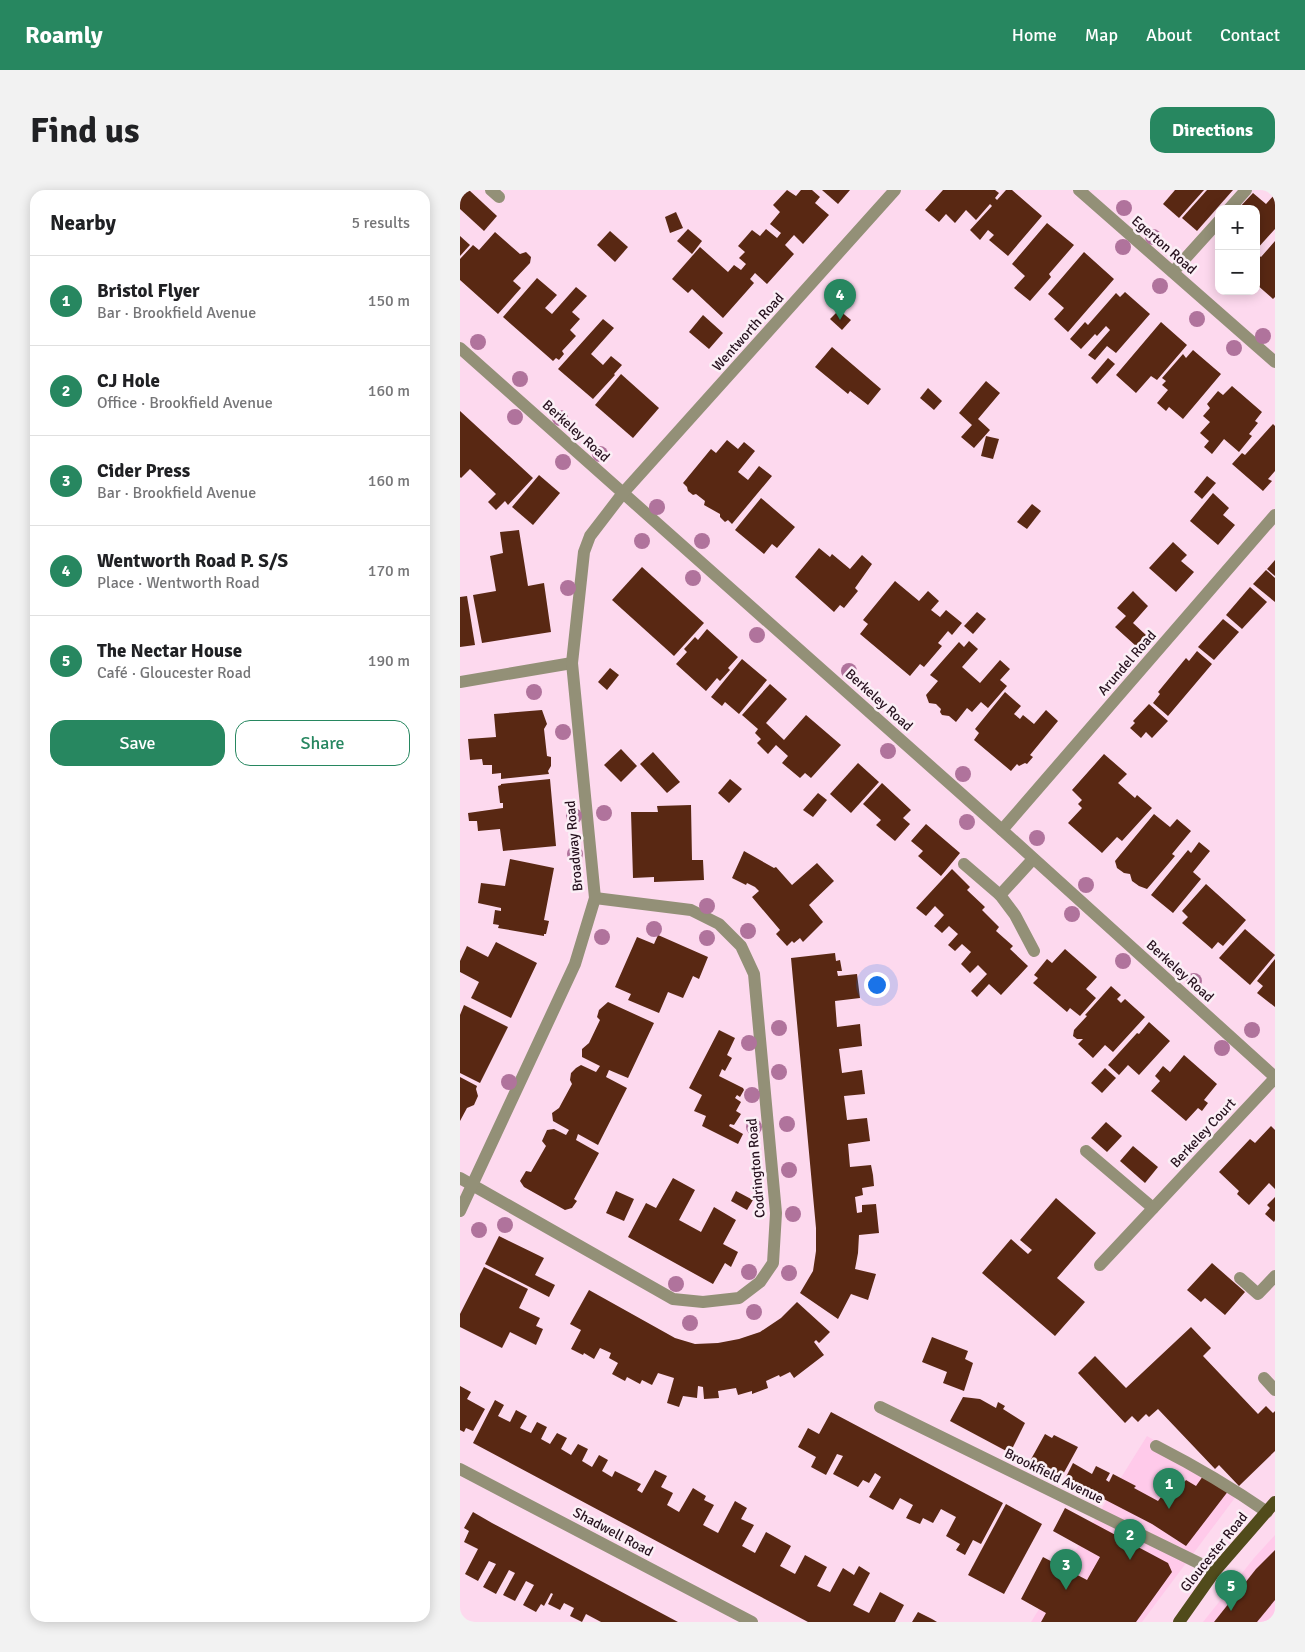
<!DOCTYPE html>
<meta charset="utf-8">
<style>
:root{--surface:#fff;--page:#f2f2f2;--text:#202124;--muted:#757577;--line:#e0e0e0;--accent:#278760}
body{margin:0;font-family:Signika,sans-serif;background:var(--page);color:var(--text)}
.controls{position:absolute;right:15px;top:15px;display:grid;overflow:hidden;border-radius:10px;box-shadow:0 2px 12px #0003}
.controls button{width:45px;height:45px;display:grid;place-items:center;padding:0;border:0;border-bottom:1px solid var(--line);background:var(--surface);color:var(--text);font:25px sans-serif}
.you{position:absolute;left:416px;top:794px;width:18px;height:18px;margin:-12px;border:4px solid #fff;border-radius:50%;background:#1a73e8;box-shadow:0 0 0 8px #1a73e833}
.badge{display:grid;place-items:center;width:32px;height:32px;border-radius:50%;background:var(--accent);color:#fff;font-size:16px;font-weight:700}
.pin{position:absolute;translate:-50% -41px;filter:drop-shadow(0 1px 2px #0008)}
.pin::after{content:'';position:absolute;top:26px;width:18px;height:15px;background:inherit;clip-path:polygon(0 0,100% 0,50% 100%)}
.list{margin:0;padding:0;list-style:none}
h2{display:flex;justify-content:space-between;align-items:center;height:65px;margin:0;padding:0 20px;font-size:21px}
h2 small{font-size:16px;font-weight:400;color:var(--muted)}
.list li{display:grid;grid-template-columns:32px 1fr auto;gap:15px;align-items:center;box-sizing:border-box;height:90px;padding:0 20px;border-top:1px solid var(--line)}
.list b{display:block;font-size:19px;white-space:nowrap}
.list p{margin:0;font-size:16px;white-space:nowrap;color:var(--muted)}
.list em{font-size:16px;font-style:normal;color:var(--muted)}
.actions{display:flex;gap:10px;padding:15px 20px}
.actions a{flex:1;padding:11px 0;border:1px solid var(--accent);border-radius:15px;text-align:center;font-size:18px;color:var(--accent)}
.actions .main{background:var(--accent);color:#fff}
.map{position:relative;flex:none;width:815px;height:1432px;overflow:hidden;border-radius:15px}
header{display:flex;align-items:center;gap:30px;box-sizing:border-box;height:70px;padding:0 25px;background:var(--accent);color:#fff}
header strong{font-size:24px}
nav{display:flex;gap:28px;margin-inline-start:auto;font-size:18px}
.intro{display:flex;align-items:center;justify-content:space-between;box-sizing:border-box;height:120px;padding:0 30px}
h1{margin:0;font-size:35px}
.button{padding:12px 22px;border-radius:15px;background:var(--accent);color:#fff;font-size:18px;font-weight:700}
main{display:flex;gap:30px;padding:0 30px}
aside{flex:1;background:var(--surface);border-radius:15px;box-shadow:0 2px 12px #0003}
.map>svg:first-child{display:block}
.built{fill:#ffcaea}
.building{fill:#592813}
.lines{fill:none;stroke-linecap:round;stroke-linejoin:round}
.service{stroke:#939077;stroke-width:12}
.minor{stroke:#939077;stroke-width:12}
.primary{stroke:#514b1b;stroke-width:12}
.tree{fill:#b0739c}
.labels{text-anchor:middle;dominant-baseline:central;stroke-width:5;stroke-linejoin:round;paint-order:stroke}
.street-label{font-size:14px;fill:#26111e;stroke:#fbeff6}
</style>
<header>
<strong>Roamly</strong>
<nav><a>Home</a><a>Map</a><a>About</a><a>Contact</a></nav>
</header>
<div class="intro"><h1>Find us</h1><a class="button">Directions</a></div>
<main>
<aside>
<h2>Nearby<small>5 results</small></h2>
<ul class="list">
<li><span class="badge">1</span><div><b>Bristol Flyer</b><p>Bar · Brookfield Avenue</p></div><em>150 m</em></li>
<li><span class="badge">2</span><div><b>CJ Hole</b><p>Office · Brookfield Avenue</p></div><em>160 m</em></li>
<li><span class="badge">3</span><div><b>Cider Press</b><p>Bar · Brookfield Avenue</p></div><em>160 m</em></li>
<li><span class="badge">4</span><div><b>Wentworth Road P. S/S</b><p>Place · Wentworth Road</p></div><em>170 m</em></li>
<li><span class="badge">5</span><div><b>The Nectar House</b><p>Café · Gloucester Road</p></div><em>190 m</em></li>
</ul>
<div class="actions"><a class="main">Save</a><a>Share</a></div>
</aside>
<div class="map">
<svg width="815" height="1432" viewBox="0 0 815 1432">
<rect width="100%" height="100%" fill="#fdd9ee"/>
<g class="built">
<path d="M687 1246 780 1301 682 1432H571Z"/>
<path d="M815 1345V1432H743L794 1368Z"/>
</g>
<g class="building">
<path d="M0 0H9L37 26 24 41 0 19Z"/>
<path d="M327 0 336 6 341 0H352L360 7 355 13 369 25 343 54 334 45 325 55 334 64 307 94 295 83 290 89 294 93 263 128 232 99 228 103 212 89 240 57 268 82 274 75 281 80 286 74 279 68 285 62 278 56 292 40 300 46 306 39 317 48 321 43 310 34 320 22 313 15Z"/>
<path d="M362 0H390L378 14Z"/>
<path d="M483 0H535L539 3 535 8 537 10 546 0H552L582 26 548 66 529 50 534 45 528 40 520 50 510 40 532 16 530 14 516 30 506 20 495 33 486 24 479 32 465 20Z"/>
<path d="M715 0H744L719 28 703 14Z"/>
<path d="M747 0H773L737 41 722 28Z"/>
<path d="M793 3 806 14 815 4V39L796 60V19H778Z"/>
<path d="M216 22 223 38 210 43 205 27Z"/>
<path d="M587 33 614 55 589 84 591 87 570 111 554 98 565 86 552 74Z"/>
<path d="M228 39 242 51 232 64 217 51Z"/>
<path d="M150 41 168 57 155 72 137 55Z"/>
<path d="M35 42 60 64 66 62 71 67 70 73 53 91 61 98 38 124 0 90V69L13 55 19 60Z"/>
<path d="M0 46 10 55 0 66Z"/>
<path d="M815 51V107L813 109 796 94V65L797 64 801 67Z"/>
<path d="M624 62 654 89 608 142 594 129 604 118 588 104Z"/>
<path d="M77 88 97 105 85 118 92 124 116 97 127 106 112 122 120 129 110 140 116 146 102 161 104 164 99 170 96 168 93 171 43 127Z"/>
<path d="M665 102 690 124 656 163 647 156 635 170 628 165 650 140 646 136 637 146 635 144 621 159 610 149 625 132 628 135 656 103 660 107Z"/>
<path d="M379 120 391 130 382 140 370 129Z"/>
<path d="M243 125 263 143 249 159 229 142Z"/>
<path d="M143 129 154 138 131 164 143 175 151 166 162 175 154 184 155 185 133 209 98 179Z"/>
<path d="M701 132 727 155 697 190 691 186 676 203 656 185Z"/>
<path d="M372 157 421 199 408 215 390 201 388 204 355 177Z"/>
<path d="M733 160 761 184 723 229 709 217 706 221 697 213 708 200 702 195 706 191 702 188 723 164 726 168Z"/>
<path d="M648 168 655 174 637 194 631 188Z"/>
<path d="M161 184 199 218 173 248 135 215Z"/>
<path d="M526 191 540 203 518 229 530 240 514 258 501 247 512 235 499 223Z"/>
<path d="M772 196 802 222 795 231 798 233 789 244 792 246 779 262 764 249 752 264 744 257 749 251 740 243 750 232 743 226 750 218 747 214 758 201 763 205Z"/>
<path d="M468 198 482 211 474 220 460 208Z"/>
<path d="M0 221 73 288 48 315 45 311 36 320 28 312 36 304 10 279 1 288 0 287Z"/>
<path d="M813 234 815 236V281L808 289 812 291 803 301 772 274 782 263 785 265Z"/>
<path d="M526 246 539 249 533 269 521 266Z"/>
<path d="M267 250 278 259 284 252 295 261 278 282 288 290 299 276 312 286 272 334 268 330 265 332 260 327V324L244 315 245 311 236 304 233 305 228 301 227 297 223 293 251 259 256 263Z"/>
<path d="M79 285 100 303 73 335 52 317Z"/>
<path d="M747 286 756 293 742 309 734 302Z"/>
<path d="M753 303 769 318 763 325 775 335 758 355 730 331Z"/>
<path d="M301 308 335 337 317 358 312 354 304 364 275 340Z"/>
<path d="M572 314 581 321 567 339 557 332Z"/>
<path d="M59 340 68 396 84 393 91 442 22 453 13 405 36 401 30 366 43 363 40 342Z"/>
<path d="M713 352 727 365 721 371 734 382 716 402 689 378Z"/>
<path d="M359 358 370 367 372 364 390 379 402 365 412 374 395 398 398 401 384 418 380 415 374 422 335 387Z"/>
<path d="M815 370V386L807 379Z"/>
<path d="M182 377 244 433 214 466 152 410Z"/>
<path d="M806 380 815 388V412L793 394Z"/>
<path d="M435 391 459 411 468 401 479 411 471 420 480 427 486 420 502 433 492 445 488 441 478 453 482 456 464 477 460 474 450 486 400 444 408 434 403 430Z"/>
<path d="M790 397 807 412 782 439 766 425Z"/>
<path d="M673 401 688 416 673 433 686 445 676 456 655 437 666 426 657 418Z"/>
<path d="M7 406 15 455 0 457V407Z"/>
<path d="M517 422 526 429 513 444 504 436Z"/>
<path d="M763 429 779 442 754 470 738 457Z"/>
<path d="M247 439 278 467 268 478 270 480 260 491 257 488 246 501 216 474 227 462 224 459 235 447 238 450Z"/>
<path d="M509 451 518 459 502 477 520 493 540 470 550 479 540 490 547 496 528 518 521 512 512 522 507 518 496 532 489 526 482 525 480 522 481 519 476 514 469 513 466 505 478 491 470 485 499 452 504 457Z"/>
<path d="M737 461 752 474 708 526 693 513 700 504 698 502 726 468 729 471Z"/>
<path d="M282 469 307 490 279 524 265 512 262 516 251 507Z"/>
<path d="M150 478 159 485 147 500 138 492Z"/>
<path d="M310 494 327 509 306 533 324 550 346 525 381 555 351 588 345 583 340 588 322 573 328 566 316 555 308 564 297 553 301 549 295 543 298 539 282 525Z"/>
<path d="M545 502 561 516 554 524 560 529 563 525 574 534 586 520 598 531 570 565 573 567 567 574 565 573 559 576 557 574 551 581 514 550 519 543 515 539Z"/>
<path d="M689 514 708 531 692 548 686 542 681 548 670 538 675 533 673 531Z"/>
<path d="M82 520 87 534 84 539 87 566 91 567V576L88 581 89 584 41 589V583L32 584V575H23L22 569 10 570 8 549 36 547 34 524Z"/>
<path d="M161 559 177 576 161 592 144 575Z"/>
<path d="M193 562 220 592 207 603 180 574Z"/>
<path d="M644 564 667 584 658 593 675 608 677 605 692 618 662 651 657 647 642 663 608 633 622 618 618 614 622 610 612 600Z"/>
<path d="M398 573 419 592 391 623 370 604Z"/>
<path d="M90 589 96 656 43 661 40 639 18 641 17 631H9L8 623 43 618V613H40L38 596 41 595V594Z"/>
<path d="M270 589 282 599 269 613 258 603Z"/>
<path d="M422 593 451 620 443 628 450 634 435 651 416 635 421 630 403 614Z"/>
<path d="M358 603 367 610 353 627 343 620Z"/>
<path d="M231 615 232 670H243L244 690 194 692V687L173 688 171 622H198L197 616Z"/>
<path d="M694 624 710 637 717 629 731 641 712 664 715 666 687 699 679 696 672 691 670 684 664 683 657 678 655 671Z"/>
<path d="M466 634 500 663 481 686 458 666 463 661 451 651Z"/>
<path d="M739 652 750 661 733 682 741 689 713 723 691 705 728 660 731 663Z"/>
<path d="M284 661 314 678 316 677 332 695 357 673 374 691 349 715 363 732 343 752 340 748 334 753 332 751 327 756 316 744 320 740 292 707 299 701 295 697 287 693 286 695 272 688Z"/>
<path d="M50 669 94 678 84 730 89 731 86 744H84V746L38 738 39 735 33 734 35 720 41 721V718L18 713 21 693 45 696Z"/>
<path d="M492 679 510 697 507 700 525 717 522 720 539 737 536 741 553 756 550 759 568 776 541 805 529 794 517 807 511 801 527 784 518 775 510 783 501 774 511 762 502 754 495 761 488 755 498 744 489 736 482 743 474 736 484 725 475 716 466 726 456 718Z"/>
<path d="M746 694 786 730 763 756 758 752 752 759 722 733 728 727 722 721Z"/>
<path d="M785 739 815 765 790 795 759 768Z"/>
<path d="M198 745 248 767 239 789 233 786 223 808 208 802 199 823 168 810 171 804 155 797 177 747 194 754Z"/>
<path d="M36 752 77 773 51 828 11 808 19 792 0 782V771L7 756 28 767Z"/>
<path d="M605 759 637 787 626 799 636 808 620 826 610 818 607 822 573 793 578 788 574 785 587 769 592 773Z"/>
<path d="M375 763 376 771 380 770 382 781H377L378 786 397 784 400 808 375 811 377 837 400 834 402 856 379 859 382 883 402 880 405 904 384 906 387 930 407 928 410 951 388 954 390 977 411 975 413 985 414 996 402 998 403 1005 395 1007 397 1023 402 1022V1015L416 1014 419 1043 399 1045 398 1063 395 1079 416 1084 408 1110 391 1104 378 1129 340 1103 353 1081 356 1061V1038L331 768Z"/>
<path d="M815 769V817L797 803 803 796 797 791Z"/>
<path d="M651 796 661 805 657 809 661 813 665 809 685 827 653 862 645 855 633 868 618 854 623 849H617L613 846 614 840 627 826 625 825Z"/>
<path d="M148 812 194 833 168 888 149 880 146 887 167 898 138 955 118 944 116 950 139 963 114 1009 117 1011 112 1018 105 1020 64 997 60 991 66 981 71 982 86 956 82 951 87 940 94 939 106 945 109 940 93 931 92 923 99 918 112 894 110 890 111 883 116 878 121 875 136 882 140 876 122 867V859L129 853 140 830 137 827 139 820Z"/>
<path d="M4 815 48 837 20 893 0 883V825Z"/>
<path d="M689 832 710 851 679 885 668 875 659 885 648 875 677 843 679 844Z"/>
<path d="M259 840 275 848 267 865 272 868 265 881 262 879 259 886 283 898 284 900 280 907 277 905 275 908 281 912 276 921 281 924 274 935 270 934 269 936 283 944 278 954 242 936 246 926 234 921 242 905 229 898Z"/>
<path d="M724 865 757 894 744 910 748 913 742 921 738 918 726 931 691 901 700 891 695 886 703 876 710 882Z"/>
<path d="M645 878 656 888 642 903 631 893Z"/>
<path d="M0 887 17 896 16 899 18 906 14 915 7 918 0 931Z"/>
<path d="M646 932 662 946 647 962 631 948Z"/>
<path d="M811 936 815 940V999L809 993 789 1015 777 1004 779 1001 759 982 790 949 795 953Z"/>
<path d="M673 956 698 977 685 993 660 971Z"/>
<path d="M213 988 235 1000 219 1030 241 1042 254 1017 276 1030 263 1054 278 1062 271 1077 265 1073 253 1094 168 1047 186 1013 196 1018Z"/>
<path d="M156 1001 174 1009 164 1031 146 1023Z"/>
<path d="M276 1001 293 1010 287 1020 271 1011Z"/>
<path d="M815 1007V1030L814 1032 805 1024 810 1018 807 1015Z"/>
<path d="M596 1008 636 1043 597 1088 625 1112 595 1146 522 1083 551 1049 568 1064 572 1060 560 1050Z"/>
<path d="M39 1046 84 1068 75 1085 95 1095 89 1107 25 1074Z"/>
<path d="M752 1073 785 1102 765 1125 745 1108 741 1112 727 1100Z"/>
<path d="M24 1077 68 1099 59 1118 80 1128 76 1136 83 1139 76 1155 50 1142 42 1158 0 1137V1124Z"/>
<path d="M129 1100 215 1148 235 1154 258 1153 279 1149 300 1142 321 1128 337 1112 370 1142 359 1153 356 1150 354 1152 364 1165 334 1188 330 1182 320 1187 319 1185 306 1191 308 1198 292 1204V1201L278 1205 276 1198 258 1201 259 1208 244 1209 243 1197 238 1196 237 1208 223 1206 219 1217 207 1213 214 1188 198 1183 192 1195 182 1190 180 1194 167 1187 165 1191 152 1184 158 1173 149 1168 151 1163 140 1158 134 1169 124 1163 123 1165 111 1159 121 1140 110 1134Z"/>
<path d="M731 1137 751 1158 743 1166 798 1224 806 1216 813 1223 815 1221V1261L779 1296 759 1275 755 1279 698 1219 689 1227 686 1224 678 1232 672 1226 665 1233 618 1183 635 1166 666 1198Z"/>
<path d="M472 1147 508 1161 505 1169 513 1173 504 1201 483 1193 487 1182 462 1172Z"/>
<path d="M0 1196 11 1202 7 1209 25 1219 13 1241 6 1238 4 1242 0 1240Z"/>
<path d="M503 1207 520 1209 536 1218 538 1212 545 1216 543 1219 565 1233 550 1263 490 1231Z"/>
<path d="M35 1210 44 1215 38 1226 50 1232 56 1220 67 1226 60 1238 71 1243 77 1232 87 1237 81 1249 90 1254 97 1243 107 1248 101 1259 111 1265 118 1254 128 1259 122 1271 132 1277 139 1265 148 1270 142 1281 152 1287 155 1281 181 1294 177 1300 182 1303 195 1280 207 1286 201 1297 213 1303 207 1315 219 1322 233 1298 246 1306 244 1310 254 1315 243 1335 258 1343 275 1311 287 1318 281 1329 294 1335 282 1356 295 1363 306 1342 331 1356 320 1376 335 1384 345 1365 367 1377 357 1396 370 1402 383 1378 394 1385 399 1376 410 1383 393 1415 409 1423 420 1402 444 1415 435 1432H348L13 1253Z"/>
<path d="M371 1222 543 1313 521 1354 513 1350 505 1365 496 1360 500 1354 486 1346 496 1327 481 1319 473 1333 463 1328 460 1334 446 1328 453 1315 440 1308 433 1320 409 1307 421 1287 415 1283 409 1293 403 1290 398 1297 373 1284 383 1266 377 1264 366 1285 351 1277 356 1267 338 1257 348 1238 359 1244Z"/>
<path d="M585 1244 592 1248 594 1245 618 1257 601 1288 570 1271Z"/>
<path d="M613 1273 632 1284 636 1276 650 1283 646 1290 649 1292 653 1284 676 1296 674 1298 698 1311 701 1307 709 1311 726 1290 736 1296 743 1286 769 1300 726 1356 692 1334 605 1289Z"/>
<path d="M546 1314 582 1334 544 1404 508 1385Z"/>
<path d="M605 1318 708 1373 712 1382 676 1432H581L586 1423 561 1409 583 1367 627 1390 640 1367 593 1341Z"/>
<path d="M13 1322 32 1333 218 1432H141L126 1424 122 1432 110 1426 114 1418 104 1413 100 1420 88 1414 93 1404 91 1403 84 1416 81 1414 76 1422 63 1415 74 1395 66 1391 55 1411 43 1405 55 1383 49 1380 36 1404 23 1397 36 1374 29 1371 18 1391 5 1384 18 1359 4 1352 9 1341 4 1338Z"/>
<path d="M815 1360V1410L797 1432H754L796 1379Z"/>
<path d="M458 1422 472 1429 477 1432H452Z"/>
</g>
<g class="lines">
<g class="service">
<path d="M31 0 39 7"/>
<path d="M769 19 786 0"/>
<path d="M713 82 759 31"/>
<path d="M504 674 540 705 555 725 574 761"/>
<path d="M540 705 573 669"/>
<path d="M626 961 693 1018"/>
<path d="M640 1075 815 888"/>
<path d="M780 1088 798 1104 815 1086"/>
<path d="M804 1188 815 1200"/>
<path d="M696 1256C735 1276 771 1297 807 1322"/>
</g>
<g class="minor">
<path d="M619 0 815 172"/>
<path d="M0 158 542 640 815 887"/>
<path d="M0 492 112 473"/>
<path d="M542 640 815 325"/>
<path d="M0 988 213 1109 243 1112 279 1108 300 1092 313 1073 316 1023 294 784 281 756 259 734 231 720 135 708"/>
<path d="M0 1021 115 774 135 708 112 473 124 362 130 346 163 303 435 0"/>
<path d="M420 1217 755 1381"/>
<path d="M0 1279 292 1432"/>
</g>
<path class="primary" d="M719 1432 755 1381 815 1312"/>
</g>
<g class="tree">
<circle cx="664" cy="18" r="8"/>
<circle cx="693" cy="47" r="8"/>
<circle cx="663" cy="57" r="8"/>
<circle cx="700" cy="96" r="8"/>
<circle cx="737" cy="129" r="8"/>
<circle cx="803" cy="146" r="8"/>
<circle cx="18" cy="152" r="8"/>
<circle cx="774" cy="158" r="8"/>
<circle cx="60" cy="189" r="8"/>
<circle cx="55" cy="227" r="8"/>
<circle cx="100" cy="228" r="8"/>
<circle cx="140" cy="264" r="8"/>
<circle cx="103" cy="272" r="8"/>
<circle cx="197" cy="317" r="8"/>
<circle cx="182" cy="351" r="8"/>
<circle cx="242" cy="351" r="8"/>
<circle cx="233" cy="388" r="8"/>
<circle cx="108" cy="398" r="8"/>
<circle cx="297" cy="445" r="8"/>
<circle cx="389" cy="481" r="8"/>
<circle cx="74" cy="502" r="8"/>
<circle cx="103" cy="542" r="8"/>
<circle cx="428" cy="561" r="8"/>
<circle cx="503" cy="584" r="8"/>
<circle cx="144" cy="623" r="8"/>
<circle cx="114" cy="626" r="8"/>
<circle cx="507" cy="632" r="8"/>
<circle cx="577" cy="648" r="8"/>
<circle cx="115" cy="664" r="8"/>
<circle cx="626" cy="695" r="8"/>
<circle cx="247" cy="716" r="8"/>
<circle cx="612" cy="724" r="8"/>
<circle cx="194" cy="739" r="8"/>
<circle cx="288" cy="741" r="8"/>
<circle cx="142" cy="747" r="8"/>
<circle cx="247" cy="748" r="8"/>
<circle cx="663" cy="771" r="8"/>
<circle cx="734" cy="791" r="8"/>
<circle cx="319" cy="838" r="8"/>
<circle cx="792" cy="840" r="8"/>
<circle cx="289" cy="853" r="8"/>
<circle cx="762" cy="858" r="8"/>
<circle cx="319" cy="882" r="8"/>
<circle cx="49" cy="892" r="8"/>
<circle cx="292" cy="905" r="8"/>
<circle cx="327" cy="934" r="8"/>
<circle cx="294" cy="937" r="8"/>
<circle cx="329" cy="980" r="8"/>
<circle cx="333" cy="1024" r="8"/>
<circle cx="45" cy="1035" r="8"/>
<circle cx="19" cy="1040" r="8"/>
<circle cx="289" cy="1082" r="8"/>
<circle cx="329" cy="1083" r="8"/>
<circle cx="216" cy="1094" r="8"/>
<circle cx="294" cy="1122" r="8"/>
<circle cx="230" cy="1133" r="8"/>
</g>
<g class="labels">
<g class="street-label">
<text transform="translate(704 55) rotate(41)">Egerton Road</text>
<text transform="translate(288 142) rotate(-48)">Wentworth Road</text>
<text transform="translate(116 241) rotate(42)">Berkeley Road</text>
<text transform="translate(667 473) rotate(-49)">Arundel Road</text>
<text transform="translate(419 510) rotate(42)">Berkeley Road</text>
<text transform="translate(114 656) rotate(-95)">Broadway Road</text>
<text transform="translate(720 781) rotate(42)">Berkeley Road</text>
<text transform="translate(743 943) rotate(-47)">Berkeley Court</text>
<text transform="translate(296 978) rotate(-95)">Codrington Road</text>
<text transform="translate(594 1286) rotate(26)">Brookfield Avenue</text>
<text transform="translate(153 1342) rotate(28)">Shadwell Road</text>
<text transform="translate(754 1362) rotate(-51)">Gloucester Road</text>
</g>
</g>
</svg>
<div class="controls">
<button>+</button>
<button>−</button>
</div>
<div class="you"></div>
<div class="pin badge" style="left:709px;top:1319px">1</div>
<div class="pin badge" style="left:670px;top:1370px">2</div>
<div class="pin badge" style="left:606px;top:1400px">3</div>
<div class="pin badge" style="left:380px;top:130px">4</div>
<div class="pin badge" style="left:771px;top:1421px">5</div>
</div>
</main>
